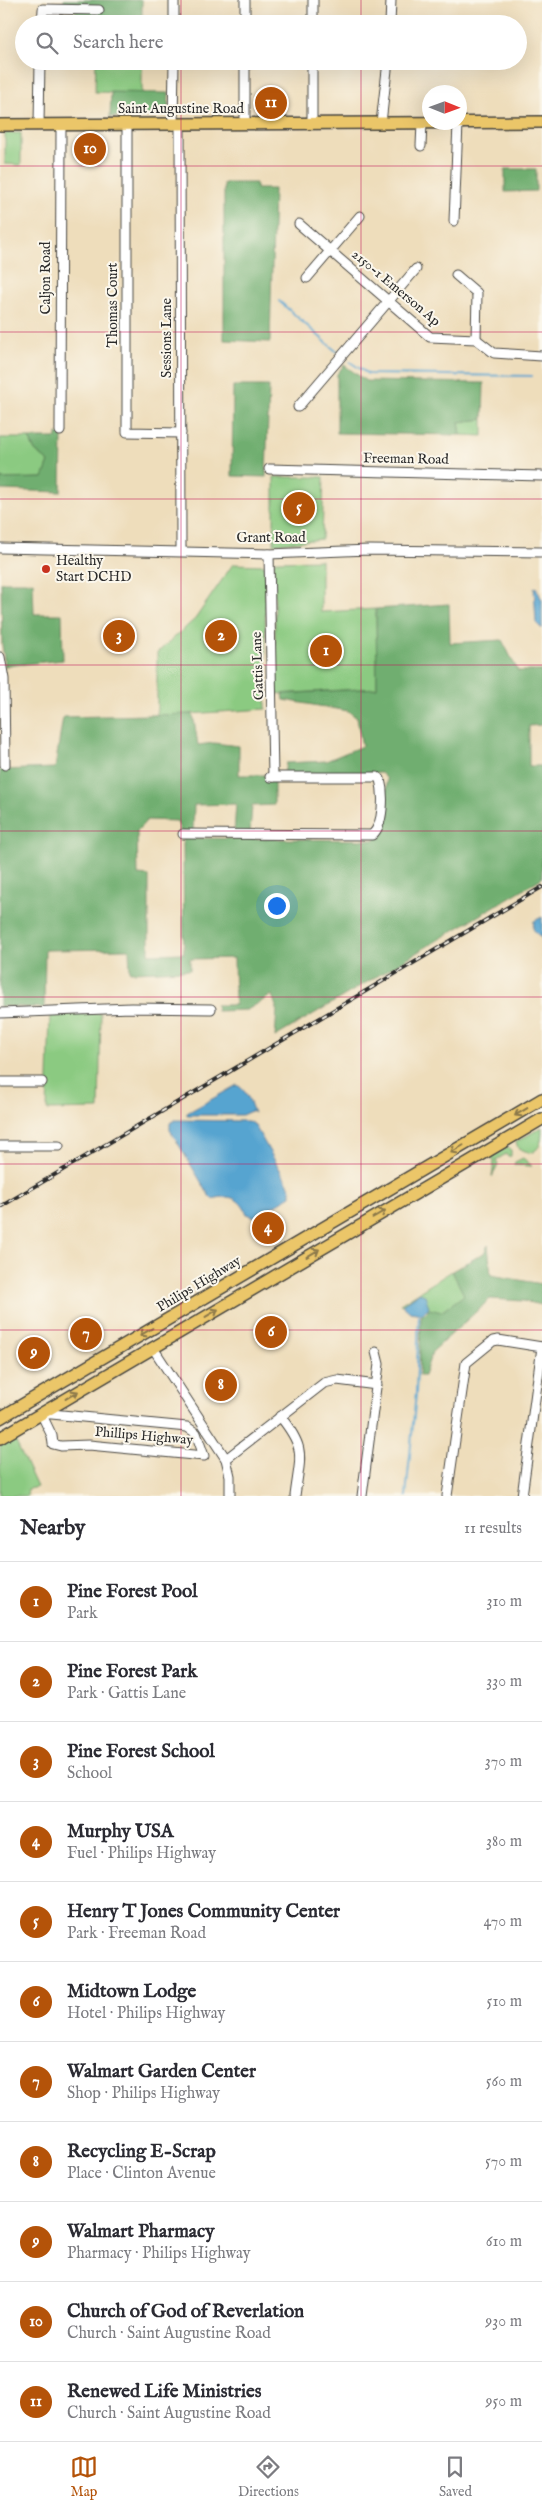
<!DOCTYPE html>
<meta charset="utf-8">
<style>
:root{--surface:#fff;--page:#f7f7f7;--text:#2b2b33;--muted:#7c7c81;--line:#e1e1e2;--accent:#b45309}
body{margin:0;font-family:"IM FELL English",serif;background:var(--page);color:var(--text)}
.compass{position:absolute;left:422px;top:85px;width:45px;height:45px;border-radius:50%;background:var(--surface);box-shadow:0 5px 20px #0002;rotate:91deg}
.you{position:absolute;left:276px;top:905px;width:18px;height:18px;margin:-12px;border:4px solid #fff;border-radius:50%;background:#1a73e8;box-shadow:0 0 0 8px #1a73e833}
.badge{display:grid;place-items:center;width:32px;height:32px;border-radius:50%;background:var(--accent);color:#fff;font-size:16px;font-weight:700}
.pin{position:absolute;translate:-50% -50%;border:2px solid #fff;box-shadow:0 1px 5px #0006}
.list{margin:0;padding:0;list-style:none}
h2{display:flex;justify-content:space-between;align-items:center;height:65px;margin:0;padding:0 20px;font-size:21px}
h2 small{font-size:16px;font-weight:400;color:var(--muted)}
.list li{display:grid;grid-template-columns:32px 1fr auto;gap:15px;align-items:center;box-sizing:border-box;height:80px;padding:0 20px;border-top:1px solid var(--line)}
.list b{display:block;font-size:19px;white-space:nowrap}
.list p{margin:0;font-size:16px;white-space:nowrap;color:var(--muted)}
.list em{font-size:16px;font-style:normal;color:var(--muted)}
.icon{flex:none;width:28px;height:28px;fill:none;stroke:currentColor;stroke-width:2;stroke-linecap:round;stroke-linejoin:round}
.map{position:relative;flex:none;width:542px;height:1496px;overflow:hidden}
.search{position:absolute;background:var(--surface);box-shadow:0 5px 20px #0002;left:15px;right:15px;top:15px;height:55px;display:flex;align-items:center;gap:12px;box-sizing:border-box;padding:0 18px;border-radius:28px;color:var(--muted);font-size:19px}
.sheet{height:945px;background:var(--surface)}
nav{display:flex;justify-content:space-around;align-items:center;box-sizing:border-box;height:70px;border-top:1px solid var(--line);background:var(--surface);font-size:14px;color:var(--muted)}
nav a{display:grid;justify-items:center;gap:2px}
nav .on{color:var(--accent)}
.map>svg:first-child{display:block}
.green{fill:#8bca81;stroke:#5b7a56}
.forest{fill:#70ae6f;stroke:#4e6c4d}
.water{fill:#57a4d0;stroke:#41687e}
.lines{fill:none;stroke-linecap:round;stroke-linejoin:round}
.stream{stroke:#57a4d0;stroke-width:2}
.minor-casing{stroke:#484641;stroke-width:11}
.major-casing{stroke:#484641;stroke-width:14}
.minor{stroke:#fff;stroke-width:9}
.major{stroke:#ebc669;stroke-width:11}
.rail-casing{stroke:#2b2b2b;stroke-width:4}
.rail{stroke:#fbf7ec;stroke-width:2;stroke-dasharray:5.5;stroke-linecap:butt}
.oneway{stroke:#8b784a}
.grid{fill:none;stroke:#c2185b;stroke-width:1;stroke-opacity:0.55}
.poi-dot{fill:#c8321e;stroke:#fbf7ec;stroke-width:2}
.labels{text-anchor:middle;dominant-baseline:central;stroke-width:4;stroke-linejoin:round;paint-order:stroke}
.street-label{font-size:14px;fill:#2b2b2b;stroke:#fbf7ec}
.poi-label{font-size:14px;fill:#2b2b2b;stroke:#fbf7ec;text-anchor:start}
</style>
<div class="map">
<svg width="542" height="1496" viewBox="0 0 542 1496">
<rect width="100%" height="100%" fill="#fbf7ec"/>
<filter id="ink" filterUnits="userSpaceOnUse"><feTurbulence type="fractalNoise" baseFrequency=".02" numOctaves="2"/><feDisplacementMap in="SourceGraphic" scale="10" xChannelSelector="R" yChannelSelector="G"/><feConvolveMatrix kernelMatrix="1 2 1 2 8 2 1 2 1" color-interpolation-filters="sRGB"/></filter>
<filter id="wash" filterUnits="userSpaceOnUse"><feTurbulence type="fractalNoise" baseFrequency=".0096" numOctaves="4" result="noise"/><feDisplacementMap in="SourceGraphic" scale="20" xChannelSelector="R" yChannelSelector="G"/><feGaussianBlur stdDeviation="1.12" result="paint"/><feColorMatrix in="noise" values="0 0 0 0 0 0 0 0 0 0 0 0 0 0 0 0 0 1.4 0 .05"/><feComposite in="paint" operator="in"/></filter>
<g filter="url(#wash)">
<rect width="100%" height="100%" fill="#edb"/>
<g class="green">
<path d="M96 61H142V93L95 92Z"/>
<path d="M5 133H21V165L5 164Z"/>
<path d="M483 419V436L461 435 459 422Z"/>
<path d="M0 438H29L35 451 49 462 43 478 0 479Z"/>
<path d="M274 477H324L322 539 274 544Z"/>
<path d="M321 560V612L376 609 377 688 276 694 274 561Z"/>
<path d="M233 564 265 565 266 709 157 716V653L195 619Z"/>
<path d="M101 1013 99 1109 47 1110 50 1015Z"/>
<path d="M542 1127C542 1137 542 1150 530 1153L518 1148 516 1142Z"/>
<path d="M507 1147 511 1150V1156L508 1157 506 1154 496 1160 498 1164 492 1177 494 1162 491 1156Z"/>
<path d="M523 1158 532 1166 514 1165 515 1162Z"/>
<path d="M452 1271 465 1295 441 1312 427 1310 429 1307 419 1293 402 1305 400 1304Z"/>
<path d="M14 1438 37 1487 28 1489 27 1496H0V1446Z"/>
</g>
<g class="forest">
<path d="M64 0H142V24H77V12L64 7Z"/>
<path d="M111 92 169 93 168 115 110 117Z"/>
<path d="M505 169H536V191L505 192Z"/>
<path d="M224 183H256V189H274L270 342 224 340Z"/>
<path d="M344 365 366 381 484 383 483 419 459 422 461 435 337 433V374Z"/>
<path d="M233 386H269L266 477 232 476Z"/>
<path d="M57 434 62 435 61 492 0 490V479L43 478 49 462 35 451 29 438H57Z"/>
<path d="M1 582H33L34 614H62L63 660 5 666 2 645Z"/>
<path d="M449 604 450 643 502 640 518 671H542V725L529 726V766H542V878L275 1037 277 1009 272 995 247 1010 217 1011 216 1005H235L234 958 190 959V970L130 972 129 949 45 950 44 1008 0 1006V770L55 768 63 717 193 714 198 745 214 743 239 746V775H265L266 781H274V805L252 806 250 833H234L236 804 194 805 193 832 180 831 177 821 147 820 137 831 138 875 149 876V954L184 953 183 838 374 840 384 833 387 779 381 773 284 774 286 763 326 761 362 746 357 718 348 711 284 700 283 694 377 688 376 609Z"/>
<path d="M488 1245 491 1275 542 1284V1305L523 1301 490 1299 432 1352 424 1376H419L421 1316 430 1309 441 1312 464 1295 452 1271 484 1253Z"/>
</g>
<g class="water">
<path d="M536 587 542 600V629L536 623 534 588Z"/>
<path d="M542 917V939L533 929 534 921Z"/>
<path d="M237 1085C248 1091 250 1103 254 1113L251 1111 242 1115H187V1113Z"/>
<path d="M175 1120 248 1121 254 1124 291 1189V1196L255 1217 247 1214C240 1198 230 1194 213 1199L210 1197 170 1130V1123Z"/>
<path d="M419 1293 425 1295 429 1307 422 1314 410 1312 402 1305Z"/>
</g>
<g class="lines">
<g class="stream">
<path d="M279 301 337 352"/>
<path d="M350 362 368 374 532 376"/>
<path d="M406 1496 416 1393 419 1314"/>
</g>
</g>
</g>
<g filter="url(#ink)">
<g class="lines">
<defs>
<g id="minor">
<path d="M42 24 43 9 99 10"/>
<path d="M174 24V0"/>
<path d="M245 24V0"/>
<path d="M313 24V0"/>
<path d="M390 24 391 0"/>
<path d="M312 123V61"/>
<path d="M381 123 388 61"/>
<path d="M127 124V432L181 433"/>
<path d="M245 124V61"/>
<path d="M39 125 40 61"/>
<path d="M173 125 174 61"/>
<path d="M180 125 181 551"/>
<path d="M421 146 422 123"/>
<path d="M454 221 458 123"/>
<path d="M299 224 430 337 476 339 494 353 542 356"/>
<path d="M456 275 477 293 476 339"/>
<path d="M307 278 360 216"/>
<path d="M298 407 416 269"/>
<path d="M60 431 61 125"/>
<path d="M269 469 542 476"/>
<path d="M0 548 269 554 369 550 542 552"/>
<path d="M269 554 273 777"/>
<path d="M0 657 4 679 5 765"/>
<path d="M183 834 372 835C384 825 384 794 380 779L377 777H270"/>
<path d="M0 1013 131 1008 211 1009"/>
<path d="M0 1082H42"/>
<path d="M0 1146H59"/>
<path d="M153 1348 226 1459 230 1476V1496"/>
<path d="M41 1413 187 1427 196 1433 204 1456 89 1445 61 1446 53 1444 52 1436Z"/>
<path d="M280 1416C307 1450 300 1455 295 1496"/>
<path d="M226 1459 324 1383 337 1380 377 1385"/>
<path d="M362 1496 379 1364 376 1352"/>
<path d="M447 1496 466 1363 493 1341 498 1340 542 1347"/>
<path d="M522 1496 542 1347"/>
</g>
<g id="major">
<path d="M0 125 542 122"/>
<path d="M0 1418 542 1099"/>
<path d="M0 1438 542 1119"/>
</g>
</defs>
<use href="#minor" class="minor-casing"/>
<use href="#major" class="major-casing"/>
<use href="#minor" class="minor"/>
<use href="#major" class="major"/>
<defs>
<path id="rail" d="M0 1207 542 887"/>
</defs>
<use href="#rail" class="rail-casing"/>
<use href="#rail" class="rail"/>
</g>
<defs><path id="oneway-shaft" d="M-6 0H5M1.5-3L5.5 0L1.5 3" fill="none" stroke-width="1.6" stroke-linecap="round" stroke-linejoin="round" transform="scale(1.25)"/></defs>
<g class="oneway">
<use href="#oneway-shaft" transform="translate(521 1112) rotate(149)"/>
<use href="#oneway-shaft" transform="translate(457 1149) rotate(150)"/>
<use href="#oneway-shaft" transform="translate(379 1214) rotate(-30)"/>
<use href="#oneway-shaft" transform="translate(313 1253) rotate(-31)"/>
<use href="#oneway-shaft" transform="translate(212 1313) rotate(-31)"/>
<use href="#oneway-shaft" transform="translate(146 1332) rotate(149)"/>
<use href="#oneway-shaft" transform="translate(72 1395) rotate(-31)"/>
</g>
</g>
<path class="grid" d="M181 0V24M361 0V24M181 61V1496M361 61V1496M0 166H542M0 332H542M0 499H542M0 665H542M0 831H542M0 997H542M0 1164H542M0 1330H542"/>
<circle class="poi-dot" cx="46" cy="569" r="5"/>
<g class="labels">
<g class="street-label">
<text x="181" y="109">Saint Augustine Road</text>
<text transform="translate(46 278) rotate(-90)">Caljon Road</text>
<text transform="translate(396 288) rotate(40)">2150-1 Emerson Ap</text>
<text transform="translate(113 305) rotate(-90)">Thomas Court</text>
<text transform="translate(167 338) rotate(-90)">Sessions Lane</text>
<text transform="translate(406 459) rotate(1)">Freeman Road</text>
<text x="271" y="538">Grant Road</text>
<text transform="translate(258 666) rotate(-92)">Gattis Lane</text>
<text transform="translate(199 1284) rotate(-31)">Philips Highway</text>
<text transform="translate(144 1436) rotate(5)">Phillips Highway</text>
</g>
<g class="poi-label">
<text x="56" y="561">Healthy<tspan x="56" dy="16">Start DCHD</tspan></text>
</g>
</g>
</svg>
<svg class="compass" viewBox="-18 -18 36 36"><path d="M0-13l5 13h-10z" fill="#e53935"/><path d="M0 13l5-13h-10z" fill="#7c7c81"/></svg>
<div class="you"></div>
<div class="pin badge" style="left:326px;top:651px">1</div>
<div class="pin badge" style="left:221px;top:636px">2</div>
<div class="pin badge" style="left:119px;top:636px">3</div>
<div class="pin badge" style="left:268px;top:1228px">4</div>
<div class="pin badge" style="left:299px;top:508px">5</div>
<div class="pin badge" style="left:271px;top:1332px">6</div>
<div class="pin badge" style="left:86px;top:1334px">7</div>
<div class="pin badge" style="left:221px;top:1385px">8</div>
<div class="pin badge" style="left:34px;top:1353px">9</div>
<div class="pin badge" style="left:90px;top:149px">10</div>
<div class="pin badge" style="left:271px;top:103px">11</div>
<div class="search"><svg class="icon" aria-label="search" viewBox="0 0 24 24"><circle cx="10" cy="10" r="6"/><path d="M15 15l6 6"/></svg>Search here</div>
</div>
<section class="sheet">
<h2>Nearby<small>11 results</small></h2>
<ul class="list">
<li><span class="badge">1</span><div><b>Pine Forest Pool</b><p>Park</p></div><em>310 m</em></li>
<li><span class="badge">2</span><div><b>Pine Forest Park</b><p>Park · Gattis Lane</p></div><em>330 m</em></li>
<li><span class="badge">3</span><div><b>Pine Forest School</b><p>School</p></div><em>370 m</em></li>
<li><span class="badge">4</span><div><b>Murphy USA</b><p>Fuel · Philips Highway</p></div><em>380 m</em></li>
<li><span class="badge">5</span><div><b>Henry T Jones Community Center</b><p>Park · Freeman Road</p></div><em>470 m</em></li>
<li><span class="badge">6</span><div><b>Midtown Lodge</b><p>Hotel · Philips Highway</p></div><em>510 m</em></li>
<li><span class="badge">7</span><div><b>Walmart Garden Center</b><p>Shop · Philips Highway</p></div><em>560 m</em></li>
<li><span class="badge">8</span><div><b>Recycling E-Scrap</b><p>Place · Clinton Avenue</p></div><em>570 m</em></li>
<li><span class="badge">9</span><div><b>Walmart Pharmacy</b><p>Pharmacy · Philips Highway</p></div><em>610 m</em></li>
<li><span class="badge">10</span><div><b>Church of God of Reverlation</b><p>Church · Saint Augustine Road</p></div><em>930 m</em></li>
<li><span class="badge">11</span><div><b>Renewed Life Ministries</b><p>Church · Saint Augustine Road</p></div><em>950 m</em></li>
</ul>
</section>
<nav>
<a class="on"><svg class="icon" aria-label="map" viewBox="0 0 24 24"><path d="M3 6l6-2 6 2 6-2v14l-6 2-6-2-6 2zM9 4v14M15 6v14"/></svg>Map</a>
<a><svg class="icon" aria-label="directions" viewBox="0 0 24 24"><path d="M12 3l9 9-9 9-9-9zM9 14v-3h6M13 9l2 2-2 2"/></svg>Directions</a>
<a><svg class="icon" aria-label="saved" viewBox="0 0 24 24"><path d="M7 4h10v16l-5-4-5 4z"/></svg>Saved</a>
</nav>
